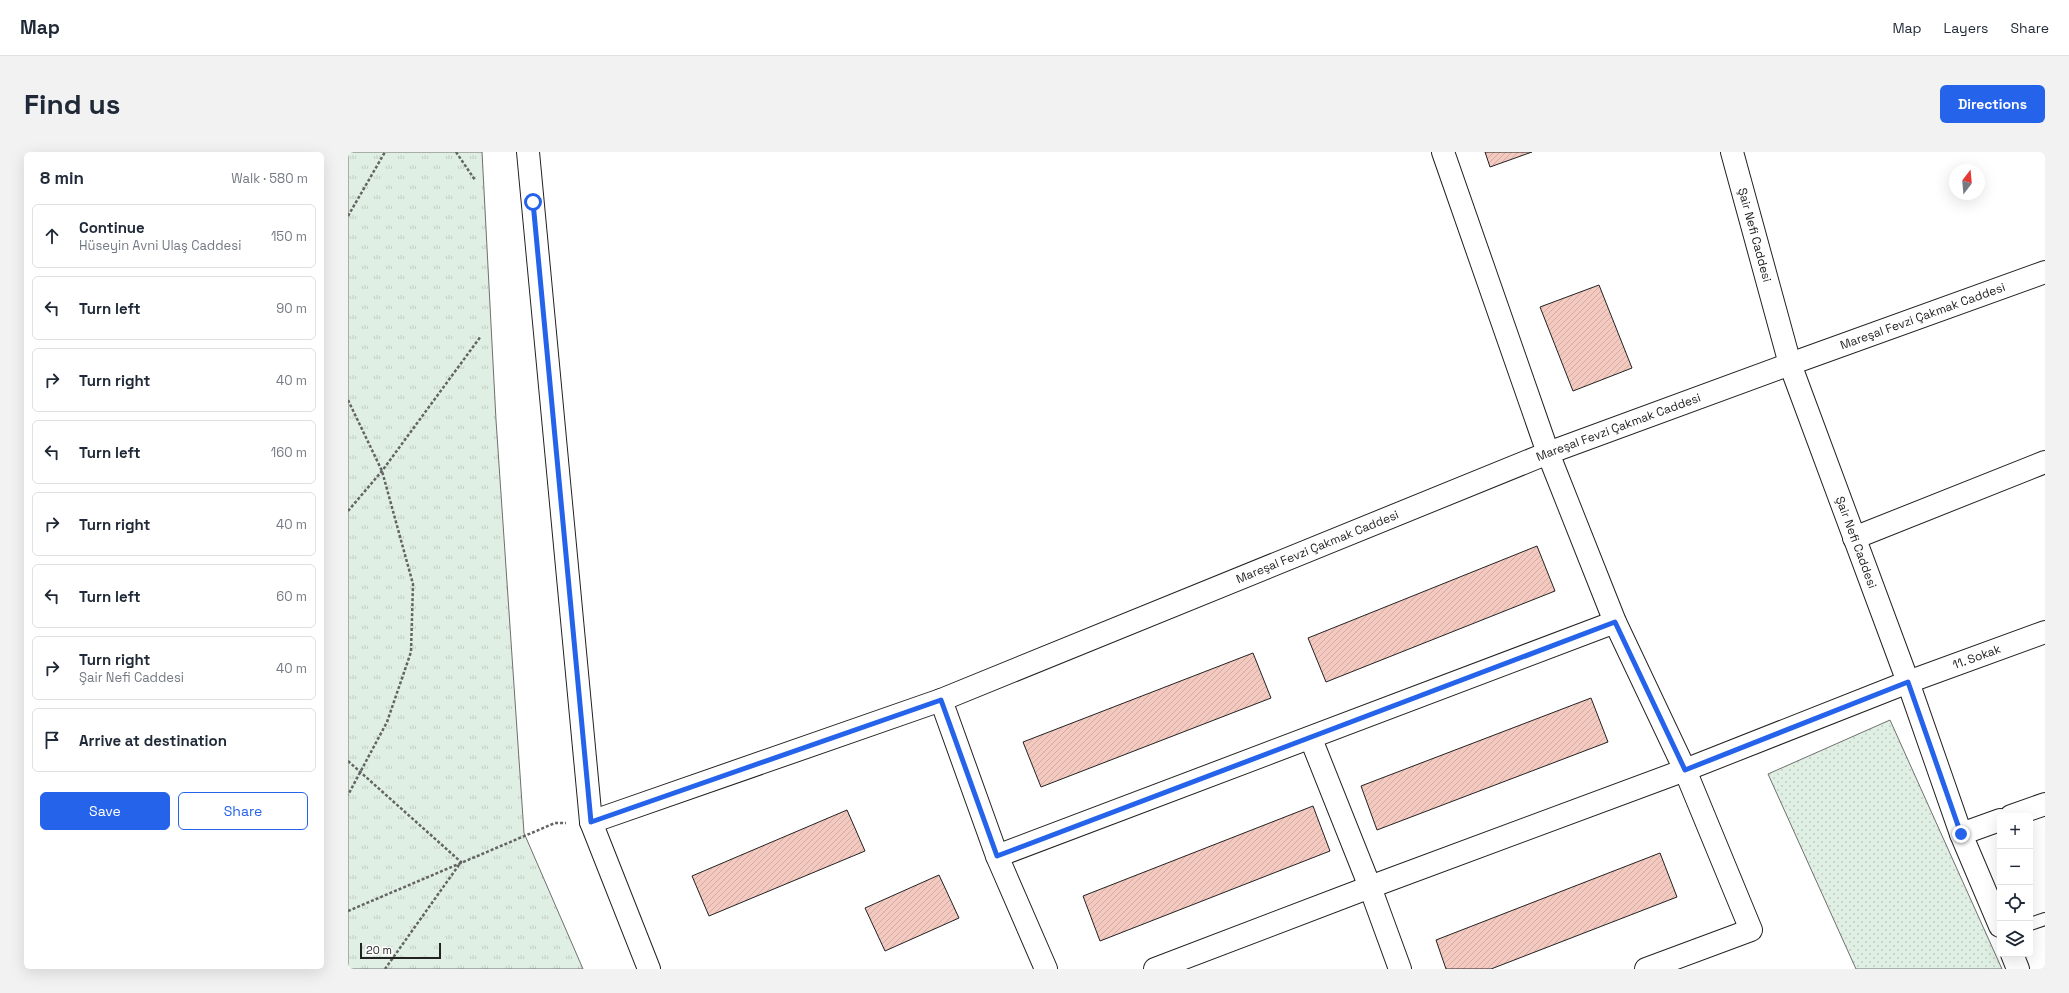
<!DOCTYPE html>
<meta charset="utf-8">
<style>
:root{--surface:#fff;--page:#f2f2f3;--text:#1f2937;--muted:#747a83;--line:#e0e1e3;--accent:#2563eb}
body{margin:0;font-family:"Space Grotesk",sans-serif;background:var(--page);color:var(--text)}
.controls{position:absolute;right:12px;bottom:12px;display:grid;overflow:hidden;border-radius:6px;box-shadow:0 4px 16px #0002}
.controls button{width:36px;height:36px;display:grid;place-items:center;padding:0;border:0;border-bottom:1px solid var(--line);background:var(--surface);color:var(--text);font:20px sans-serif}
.compass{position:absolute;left:1601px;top:12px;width:36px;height:36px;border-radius:50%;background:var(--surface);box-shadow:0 4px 16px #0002;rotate:16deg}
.scale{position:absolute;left:12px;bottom:10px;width:81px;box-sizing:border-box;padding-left:4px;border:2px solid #222;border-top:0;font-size:11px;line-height:14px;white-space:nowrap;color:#222;-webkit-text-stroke:3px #fff;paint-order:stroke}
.stop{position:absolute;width:12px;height:12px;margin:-9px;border:3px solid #2563eb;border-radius:50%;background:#fff}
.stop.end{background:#2563eb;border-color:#fff;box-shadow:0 1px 4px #0008}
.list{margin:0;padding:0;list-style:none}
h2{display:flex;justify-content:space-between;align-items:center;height:52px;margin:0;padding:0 16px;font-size:17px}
h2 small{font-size:13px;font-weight:400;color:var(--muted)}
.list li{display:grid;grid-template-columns:26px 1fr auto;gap:12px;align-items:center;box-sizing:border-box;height:64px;margin:0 8px 8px;padding:0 8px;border:1px solid var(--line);border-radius:6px}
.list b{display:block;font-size:15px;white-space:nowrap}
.list p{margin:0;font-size:13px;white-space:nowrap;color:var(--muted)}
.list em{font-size:13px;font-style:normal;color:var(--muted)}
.actions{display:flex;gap:8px;padding:12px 16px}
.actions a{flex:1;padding:9px 0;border:1px solid var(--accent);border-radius:6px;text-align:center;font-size:14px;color:var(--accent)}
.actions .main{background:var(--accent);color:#fff}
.icon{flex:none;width:22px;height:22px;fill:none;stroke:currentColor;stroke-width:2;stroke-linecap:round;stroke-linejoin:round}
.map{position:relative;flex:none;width:1697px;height:817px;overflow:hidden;border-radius:6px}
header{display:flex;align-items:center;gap:24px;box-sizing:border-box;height:56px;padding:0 20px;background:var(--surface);border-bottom:1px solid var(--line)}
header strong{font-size:19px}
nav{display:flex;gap:22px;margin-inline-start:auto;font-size:14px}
.intro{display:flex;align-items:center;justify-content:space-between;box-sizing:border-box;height:96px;padding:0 24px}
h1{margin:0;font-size:28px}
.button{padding:10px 18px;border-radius:6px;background:var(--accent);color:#fff;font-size:14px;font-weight:700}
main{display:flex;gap:24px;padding:0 24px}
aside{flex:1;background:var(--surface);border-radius:6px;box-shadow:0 4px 16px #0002}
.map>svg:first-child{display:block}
.grass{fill:url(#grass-tufts);stroke:#6f6f6f}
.park{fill:url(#park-dots);stroke:#6f6f6f}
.building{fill:url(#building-hatch);stroke:#222}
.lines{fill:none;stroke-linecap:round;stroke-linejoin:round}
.service-casing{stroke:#222;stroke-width:14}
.minor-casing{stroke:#222;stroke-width:24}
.tertiary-casing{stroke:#222;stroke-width:24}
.path{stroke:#646464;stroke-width:2.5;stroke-dasharray:3 2;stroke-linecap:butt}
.service{stroke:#fff;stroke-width:12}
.minor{stroke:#fff;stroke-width:22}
.tertiary{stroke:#fff;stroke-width:22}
.route{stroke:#2563eb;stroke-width:5}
.labels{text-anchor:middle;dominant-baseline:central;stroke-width:3;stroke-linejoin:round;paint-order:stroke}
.street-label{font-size:12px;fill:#222;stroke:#fff}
</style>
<header>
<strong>Map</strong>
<nav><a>Map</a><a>Layers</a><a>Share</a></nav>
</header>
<div class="intro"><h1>Find us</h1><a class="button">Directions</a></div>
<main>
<aside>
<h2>8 min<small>Walk · 580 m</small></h2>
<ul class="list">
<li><svg class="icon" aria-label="ahead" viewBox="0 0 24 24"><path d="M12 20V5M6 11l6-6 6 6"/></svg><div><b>Continue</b><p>Hüseyin Avni Ulaş Caddesi</p></div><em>150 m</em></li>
<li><svg class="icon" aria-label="left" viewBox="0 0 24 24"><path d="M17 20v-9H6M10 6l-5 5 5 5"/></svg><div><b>Turn left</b></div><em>90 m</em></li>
<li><svg class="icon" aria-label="right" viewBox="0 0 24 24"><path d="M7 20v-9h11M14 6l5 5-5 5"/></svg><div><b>Turn right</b></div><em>40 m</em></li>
<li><svg class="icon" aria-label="left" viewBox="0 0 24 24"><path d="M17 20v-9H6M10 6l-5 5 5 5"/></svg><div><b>Turn left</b></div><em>160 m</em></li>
<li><svg class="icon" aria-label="right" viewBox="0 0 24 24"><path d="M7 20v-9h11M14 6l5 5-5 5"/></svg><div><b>Turn right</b></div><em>40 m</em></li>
<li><svg class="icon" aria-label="left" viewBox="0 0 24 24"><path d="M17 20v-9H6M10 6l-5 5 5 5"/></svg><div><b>Turn left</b></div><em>60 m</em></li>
<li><svg class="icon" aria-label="right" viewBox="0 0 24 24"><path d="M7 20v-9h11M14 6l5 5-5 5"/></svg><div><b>Turn right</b><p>Şair Nefi Caddesi</p></div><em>40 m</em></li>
<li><svg class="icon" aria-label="arrive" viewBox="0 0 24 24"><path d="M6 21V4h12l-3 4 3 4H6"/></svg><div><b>Arrive at destination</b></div></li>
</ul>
<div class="actions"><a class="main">Save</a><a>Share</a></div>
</aside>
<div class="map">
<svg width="1697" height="817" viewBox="0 0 1697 817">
<defs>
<pattern id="grass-tufts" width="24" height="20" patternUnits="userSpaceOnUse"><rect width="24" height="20" fill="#e0efe3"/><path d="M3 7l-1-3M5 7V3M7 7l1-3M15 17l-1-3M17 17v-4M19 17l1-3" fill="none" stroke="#c0cdc2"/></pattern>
<pattern id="park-dots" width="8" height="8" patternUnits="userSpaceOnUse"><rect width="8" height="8" fill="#e0efe3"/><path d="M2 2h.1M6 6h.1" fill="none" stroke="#c0cdc2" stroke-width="1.8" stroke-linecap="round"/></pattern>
<pattern id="building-hatch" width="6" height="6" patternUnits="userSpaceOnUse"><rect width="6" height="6" fill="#f3c9c0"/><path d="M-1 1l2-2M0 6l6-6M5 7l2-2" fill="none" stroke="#d0aca5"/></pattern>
</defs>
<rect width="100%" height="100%" fill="#fff"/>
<path class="grass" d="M0 0H134L148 268 176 681 235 817H0Z"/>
<path class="park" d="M1542 568 1654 817H1508L1420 622Z"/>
<g class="building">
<path d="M1137 0H1184L1142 15Z"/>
<path d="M1251 133 1284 216 1225 239 1192 155Z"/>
<path d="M1189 394 1207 439 978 530 960 486Z"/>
<path d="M905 501 923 546 693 635 675 590Z"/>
<path d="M1243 546 1260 590 1029 678 1013 634Z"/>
<path d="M965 654 982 699 752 789 735 744Z"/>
<path d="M499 658 517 699 361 764 344 724Z"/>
<path d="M1312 701 1329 745 1143 817H1098L1088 788Z"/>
<path d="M591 723 611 766 537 799 517 756Z"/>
</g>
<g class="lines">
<defs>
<path id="service" d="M1682 772 1697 767"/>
<g id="minor">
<path d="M180 0 243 670 301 817"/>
<path d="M1095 0 1200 301 1267 470 1337 618 1403 778 1298 817"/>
<path d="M1506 386 1697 310"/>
<path d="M593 548 649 704 698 817"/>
<path d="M963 587 1022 735 1052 817"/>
<path d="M1663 664 1697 652"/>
<path id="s1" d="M243 670 593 548 1200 301 1442 212"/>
<path d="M1613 682 1652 668"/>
<path d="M649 704 1267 470"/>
<path id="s2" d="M807 817 1022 735 1337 618 1560 530 1697 480"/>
</g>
<g id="tertiary">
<path id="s3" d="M1384 0 1442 212 1560 530 1613 682 1652 774"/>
<path id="s4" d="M1442 212 1697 120"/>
<path d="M1664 802 1670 817"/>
</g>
</defs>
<use href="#service" class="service-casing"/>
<use href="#minor" class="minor-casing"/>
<use href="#tertiary" class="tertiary-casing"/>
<g class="path">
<path d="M108 0 127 28"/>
<path d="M0 64 37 0"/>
<path d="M0 248 34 319 65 432 63 500 39 570 0 643"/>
<path d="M0 359 34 319 133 184"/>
<path d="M0 609 113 710 37 817"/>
<path d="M0 759 207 671H218"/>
</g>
<use href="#service" class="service"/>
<use href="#minor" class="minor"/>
<use href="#tertiary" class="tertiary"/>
</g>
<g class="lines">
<path class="route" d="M185 50 243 670 593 548 649 704 1267 470 1337 618 1560 530 1613 682"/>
</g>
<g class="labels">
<g class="street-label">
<text stroke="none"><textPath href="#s3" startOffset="86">Şair Nefi Caddesi</textPath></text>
<text stroke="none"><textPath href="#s4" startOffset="141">Mareşal Fevzi Çakmak Caddesi</textPath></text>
<text stroke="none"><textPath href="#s1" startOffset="1101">Mareşal Fevzi Çakmak Caddesi</textPath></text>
<text stroke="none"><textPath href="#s3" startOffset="410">Şair Nefi Caddesi</textPath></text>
<text stroke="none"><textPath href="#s1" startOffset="777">Mareşal Fevzi Çakmak Caddesi</textPath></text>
<text stroke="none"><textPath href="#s2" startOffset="879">11. Sokak</textPath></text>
</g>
</g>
</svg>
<div class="controls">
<button>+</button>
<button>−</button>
<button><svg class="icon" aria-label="locate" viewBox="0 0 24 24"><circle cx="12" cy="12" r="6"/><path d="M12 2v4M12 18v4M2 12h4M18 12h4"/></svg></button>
<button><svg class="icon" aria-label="layers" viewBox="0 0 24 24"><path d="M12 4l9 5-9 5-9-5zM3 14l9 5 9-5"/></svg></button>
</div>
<svg class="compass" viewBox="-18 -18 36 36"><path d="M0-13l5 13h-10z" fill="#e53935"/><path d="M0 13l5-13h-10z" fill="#747a83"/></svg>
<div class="scale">20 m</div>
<div class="stop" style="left:185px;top:50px"></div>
<div class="stop end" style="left:1613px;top:682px"></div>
</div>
</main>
